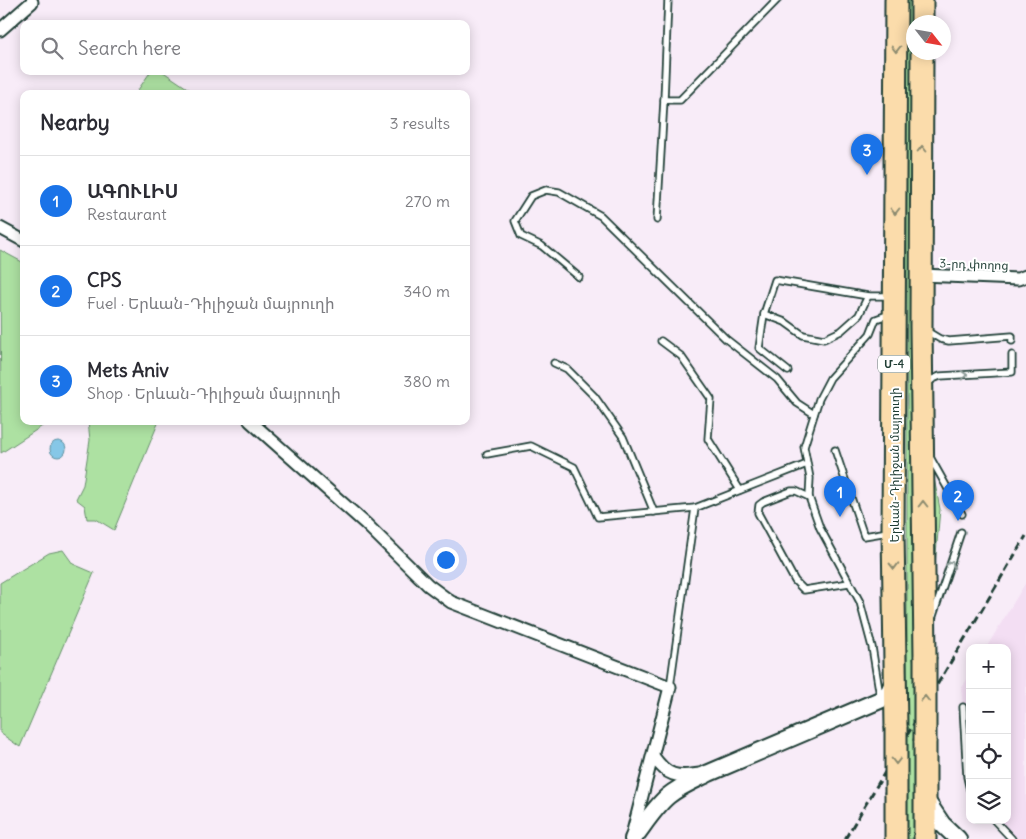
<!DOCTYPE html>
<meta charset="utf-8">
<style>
:root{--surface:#fff;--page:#f7f7f7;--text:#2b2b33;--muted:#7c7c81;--line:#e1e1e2;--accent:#1a73e8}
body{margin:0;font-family:Delius,"Noto Sans Armenian",sans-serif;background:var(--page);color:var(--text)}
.controls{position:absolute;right:15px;bottom:15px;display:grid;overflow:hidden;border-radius:10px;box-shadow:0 2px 12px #0003}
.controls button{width:45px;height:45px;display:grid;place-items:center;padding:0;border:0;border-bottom:1px solid var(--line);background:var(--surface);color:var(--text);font:25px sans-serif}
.compass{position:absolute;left:906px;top:15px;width:45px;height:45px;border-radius:50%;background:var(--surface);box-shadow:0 2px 12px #0003;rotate:121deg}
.you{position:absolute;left:445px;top:559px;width:18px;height:18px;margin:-12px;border:4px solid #fff;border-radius:50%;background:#1a73e8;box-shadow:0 0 0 8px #1a73e833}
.badge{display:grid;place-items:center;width:32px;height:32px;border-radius:50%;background:var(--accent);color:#fff;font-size:16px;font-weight:700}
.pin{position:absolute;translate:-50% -41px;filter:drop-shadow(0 1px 2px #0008)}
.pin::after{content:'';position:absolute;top:26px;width:18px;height:15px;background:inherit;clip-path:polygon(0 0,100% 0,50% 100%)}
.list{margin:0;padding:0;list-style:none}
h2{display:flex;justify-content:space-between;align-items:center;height:65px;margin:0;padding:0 20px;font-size:21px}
h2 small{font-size:16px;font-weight:400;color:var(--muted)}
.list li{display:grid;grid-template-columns:32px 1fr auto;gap:15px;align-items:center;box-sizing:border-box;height:90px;padding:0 20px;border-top:1px solid var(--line)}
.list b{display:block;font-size:19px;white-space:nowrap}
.list p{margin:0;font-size:16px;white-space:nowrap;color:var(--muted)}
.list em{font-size:16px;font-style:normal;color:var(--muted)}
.icon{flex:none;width:28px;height:28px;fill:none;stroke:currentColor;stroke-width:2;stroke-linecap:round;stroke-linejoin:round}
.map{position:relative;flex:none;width:1026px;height:839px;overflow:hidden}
.search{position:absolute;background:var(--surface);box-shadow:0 2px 12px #0003;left:20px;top:20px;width:450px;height:55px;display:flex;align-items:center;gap:12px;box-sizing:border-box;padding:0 18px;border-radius:10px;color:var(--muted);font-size:19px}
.panel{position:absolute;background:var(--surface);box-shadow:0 2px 12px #0003;left:20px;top:90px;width:450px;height:335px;border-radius:10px}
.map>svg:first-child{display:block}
.built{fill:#f3def3}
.green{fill:#ade1a2;stroke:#668f6b}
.water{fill:#86c7e7;stroke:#5d909f}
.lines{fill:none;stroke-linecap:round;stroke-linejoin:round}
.lane-casing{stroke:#1f3d34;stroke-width:9}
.street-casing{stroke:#1f3d34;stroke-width:15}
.secondary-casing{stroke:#1f3d34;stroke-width:20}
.highway-casing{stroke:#1f3d34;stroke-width:25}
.lane{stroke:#fff;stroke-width:5.5}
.street{stroke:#fff;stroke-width:11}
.secondary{stroke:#fff;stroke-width:16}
.highway{stroke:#fbdcab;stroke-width:21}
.rail{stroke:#1f3d34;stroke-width:3;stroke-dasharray:8 4;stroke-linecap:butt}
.highway-bridge-casing{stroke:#1f3d34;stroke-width:25;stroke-linecap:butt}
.highway-bridge{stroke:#fbdcab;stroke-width:21}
.oneway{stroke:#8d8c70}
.oneway2{stroke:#8f9e9a}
.labels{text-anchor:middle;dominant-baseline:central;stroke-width:4;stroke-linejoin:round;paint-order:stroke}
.shield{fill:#fff;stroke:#627771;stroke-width:1}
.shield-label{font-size:11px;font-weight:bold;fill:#1f3d34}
.street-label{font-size:12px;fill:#1f3d34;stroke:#fff}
</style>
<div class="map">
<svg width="1026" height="839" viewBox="0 0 1026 839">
<rect width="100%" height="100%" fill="#f8ecf8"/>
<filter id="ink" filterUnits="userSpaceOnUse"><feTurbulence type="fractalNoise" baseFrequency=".02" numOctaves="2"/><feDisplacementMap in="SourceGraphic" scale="10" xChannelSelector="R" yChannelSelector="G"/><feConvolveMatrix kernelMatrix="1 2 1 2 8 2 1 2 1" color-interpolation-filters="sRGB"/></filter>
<g filter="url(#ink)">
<g class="built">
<path d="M1026 582V839H1015L999 820H1007V648H986Z"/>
<path d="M970 675V764L961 689Z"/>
</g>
<g class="green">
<rect x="907" y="0" width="7" height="839"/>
<path d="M151 71H162L196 94H144L138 90Z"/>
<path d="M0 250 24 263V421H50L1 453Z"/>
<path d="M88 421H159L114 530 96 519H87L85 506 76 499 83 485 90 440Z"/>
<path d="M933 473 940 509 934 577Z"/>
<path d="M63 550 73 564 94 573 20 747 0 733V583L49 553Z"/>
</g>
<circle class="water" cx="58" cy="449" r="8"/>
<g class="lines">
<defs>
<g id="lane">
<path d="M664 100H680L777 0"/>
<path d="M657 220 664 100 668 0"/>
<path d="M579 277 542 246 521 236 515 221 531 196 546 190 559 192 601 216 726 339 777 379 797 403 814 414"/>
<path d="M764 314 775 280 868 296"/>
<path d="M925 330 940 339 949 341 1012 336V341"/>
<path d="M661 341 681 356 711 399 708 439 740 490"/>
<path d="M554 363 567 369 595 397 623 437 654 512"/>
<path d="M788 371 759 348 764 314 785 322 803 335 824 339 841 331 859 315 868 296H890"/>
<path d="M927 384 933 379 940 376 1012 372V355"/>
<path d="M835 450 864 536 888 532"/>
<path d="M487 454 531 446 574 467 598 517 695 508"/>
<path d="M930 457 962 514"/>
<path d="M809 497 796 491H791L763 502 759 505 758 513 795 581 804 590 849 583"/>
<path d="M933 616 961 532"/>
<path d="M670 687 695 508 807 464"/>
<path d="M880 696 872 647 860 602 820 528 809 497 810 478 804 447 819 399 830 378 870 334 876 319 890 314"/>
<path d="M963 707 967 777 970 790"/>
<path d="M994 820 1012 839"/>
</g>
<g id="street">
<path d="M0 30 32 2"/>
<path d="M0 228 24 241"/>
<path d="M921 275 1018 279 1026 276"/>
<path d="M250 421 366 524 428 585 451 602 670 687 632 835"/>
<path d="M653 756C667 776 676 778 700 774"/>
</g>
<g id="secondary">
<path d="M926 800 942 824 958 839"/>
<path d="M633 839C644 825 654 808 668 796 680 786 695 780 709 773L880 700 889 692 895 678"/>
</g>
<g id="highway">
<path d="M896 0 893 532 896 727"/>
<path d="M922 22V0"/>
<path d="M922 52 921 327 925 657"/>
<path d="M925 741V839"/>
<path d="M896 794V839"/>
</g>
</defs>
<use href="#lane" class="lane-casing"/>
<use href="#street" class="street-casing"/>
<use href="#secondary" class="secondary-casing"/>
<use href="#highway" class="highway-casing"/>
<use href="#lane" class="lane"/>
<use href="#street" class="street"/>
<use href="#secondary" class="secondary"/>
<use href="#highway" class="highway"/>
<path class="rail" d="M845 839 1026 536"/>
<defs>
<g id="highway-bridge">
<path d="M925 657V741"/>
<path d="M896 727V794"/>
</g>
</defs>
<use href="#highway-bridge" class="highway-bridge-casing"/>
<use href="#highway-bridge" class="highway-bridge"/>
</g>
<defs><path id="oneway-chevron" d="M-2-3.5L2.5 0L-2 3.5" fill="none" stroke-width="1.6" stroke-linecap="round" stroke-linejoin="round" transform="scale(1.25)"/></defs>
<g class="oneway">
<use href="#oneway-chevron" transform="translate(896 49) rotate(90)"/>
<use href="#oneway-chevron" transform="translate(922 149) rotate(-90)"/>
<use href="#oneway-chevron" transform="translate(895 211) rotate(90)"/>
<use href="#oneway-chevron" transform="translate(923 504) rotate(-90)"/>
<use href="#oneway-chevron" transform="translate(894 566) rotate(89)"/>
<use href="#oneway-chevron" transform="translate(925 699) rotate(-90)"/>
<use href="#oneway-chevron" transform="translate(896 761) rotate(90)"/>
</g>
<g class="oneway2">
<use href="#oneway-chevron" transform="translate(964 375) rotate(-3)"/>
<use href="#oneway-chevron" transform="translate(951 564) rotate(-71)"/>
</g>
</g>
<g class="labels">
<rect class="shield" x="878" y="355.5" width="32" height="17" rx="4"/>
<g class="shield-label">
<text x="894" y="364">Մ-4</text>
</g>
<g class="street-label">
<text transform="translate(974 264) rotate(2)">3-րդ փողոց</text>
<text transform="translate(894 465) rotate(-90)">Երևան-Դիլիջան մայրուղի</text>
</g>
</g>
</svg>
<div class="controls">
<button>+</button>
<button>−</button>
<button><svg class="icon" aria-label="locate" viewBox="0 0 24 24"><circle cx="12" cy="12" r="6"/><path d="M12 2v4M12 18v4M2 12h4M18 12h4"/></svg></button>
<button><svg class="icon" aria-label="layers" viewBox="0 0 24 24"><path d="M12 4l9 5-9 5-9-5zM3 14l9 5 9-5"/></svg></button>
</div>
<svg class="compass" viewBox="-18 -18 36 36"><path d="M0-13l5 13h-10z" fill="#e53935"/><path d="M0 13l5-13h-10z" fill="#7c7c81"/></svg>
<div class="you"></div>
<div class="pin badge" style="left:840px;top:517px">1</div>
<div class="pin badge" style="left:958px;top:521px">2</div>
<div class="pin badge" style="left:867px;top:175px">3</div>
<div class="search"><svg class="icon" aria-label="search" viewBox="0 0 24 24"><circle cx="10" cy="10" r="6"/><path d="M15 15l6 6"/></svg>Search here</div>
<section class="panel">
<h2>Nearby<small>3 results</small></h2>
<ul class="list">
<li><span class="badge">1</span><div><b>ԱԳՈՒԼԻՍ</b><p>Restaurant</p></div><em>270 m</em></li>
<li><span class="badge">2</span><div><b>CPS</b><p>Fuel · Երևան-Դիլիջան մայրուղի</p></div><em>340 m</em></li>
<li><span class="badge">3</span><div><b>Mets Aniv</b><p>Shop · Երևան-Դիլիջան մայրուղի</p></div><em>380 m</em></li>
</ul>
</section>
</div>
